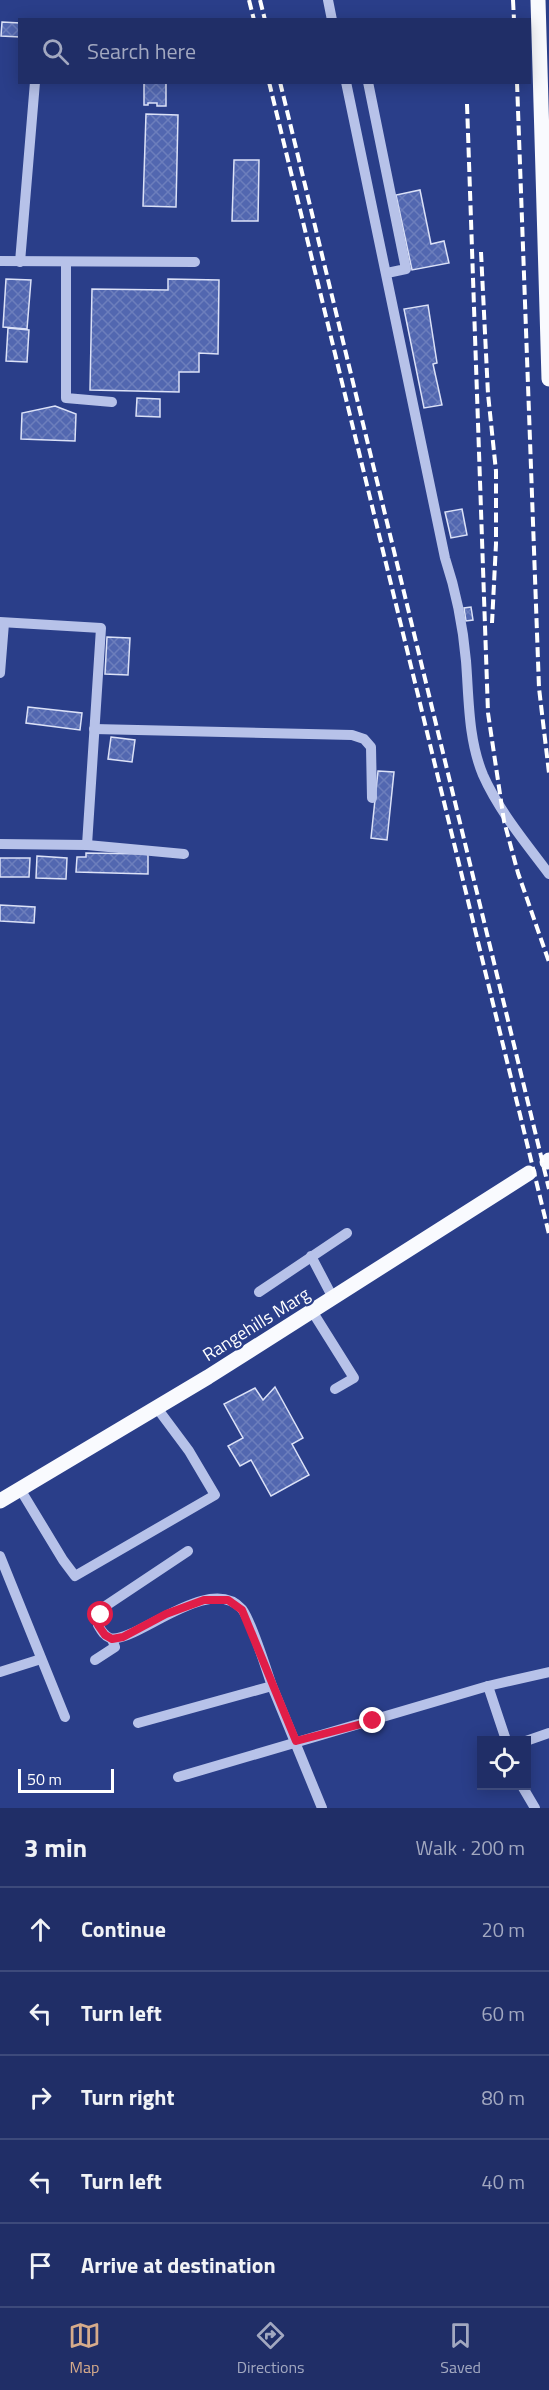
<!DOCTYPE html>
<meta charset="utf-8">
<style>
:root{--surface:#202e67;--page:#2d3a70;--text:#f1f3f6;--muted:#a2a8c0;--line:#3d4a7b;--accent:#d6ab8b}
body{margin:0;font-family:"Titillium Web",sans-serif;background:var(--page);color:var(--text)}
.controls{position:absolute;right:18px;bottom:18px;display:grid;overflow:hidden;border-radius:0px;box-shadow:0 3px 15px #0003}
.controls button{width:54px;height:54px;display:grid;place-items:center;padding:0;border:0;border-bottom:2px solid var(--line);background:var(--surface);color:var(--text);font:30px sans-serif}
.scale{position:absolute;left:18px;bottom:15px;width:96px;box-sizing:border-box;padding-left:6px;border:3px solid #fff;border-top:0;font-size:16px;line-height:21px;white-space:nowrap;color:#fff;-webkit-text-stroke:4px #2a3e89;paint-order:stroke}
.stop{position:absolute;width:18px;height:18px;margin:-14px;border:4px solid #e11d48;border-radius:50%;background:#fff}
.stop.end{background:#e11d48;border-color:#fff;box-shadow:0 2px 6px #0008}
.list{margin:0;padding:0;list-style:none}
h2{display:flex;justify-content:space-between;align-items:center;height:78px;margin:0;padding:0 24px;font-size:26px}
h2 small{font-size:20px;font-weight:400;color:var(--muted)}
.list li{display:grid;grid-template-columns:39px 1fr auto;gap:18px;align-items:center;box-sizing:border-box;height:84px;padding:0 24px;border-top:2px solid var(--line)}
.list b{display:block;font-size:22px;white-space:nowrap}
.list em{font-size:20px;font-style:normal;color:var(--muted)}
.icon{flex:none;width:33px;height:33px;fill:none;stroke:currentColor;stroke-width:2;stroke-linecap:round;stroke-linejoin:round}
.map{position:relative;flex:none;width:549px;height:1808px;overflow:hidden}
.search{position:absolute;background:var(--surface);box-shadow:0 3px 15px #0003;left:18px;right:18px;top:18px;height:66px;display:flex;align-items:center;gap:15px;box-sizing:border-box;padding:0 21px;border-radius:0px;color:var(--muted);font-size:22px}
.sheet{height:498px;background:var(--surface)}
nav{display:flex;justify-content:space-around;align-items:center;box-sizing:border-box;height:84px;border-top:2px solid var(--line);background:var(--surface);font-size:16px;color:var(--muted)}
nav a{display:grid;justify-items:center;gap:3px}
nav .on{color:var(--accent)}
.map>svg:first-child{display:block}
.building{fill:url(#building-cross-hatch);stroke:#dbe1f7;stroke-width:1.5}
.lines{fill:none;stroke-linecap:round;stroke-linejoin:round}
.minor{stroke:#b7c2e9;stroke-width:10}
.major{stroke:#f9fafe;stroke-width:15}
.rail{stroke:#fff;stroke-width:4;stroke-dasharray:10 4.5;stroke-linecap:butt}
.route{stroke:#e11d48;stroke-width:8}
.labels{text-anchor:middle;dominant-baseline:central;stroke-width:4.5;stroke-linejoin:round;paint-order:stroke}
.street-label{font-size:18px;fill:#fff;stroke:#2a3e89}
</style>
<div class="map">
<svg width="549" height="1808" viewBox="0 0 549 1808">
<defs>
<pattern id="building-cross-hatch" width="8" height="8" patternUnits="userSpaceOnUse" patternTransform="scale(1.5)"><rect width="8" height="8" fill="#5267b0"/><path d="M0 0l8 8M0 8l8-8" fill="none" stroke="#6c7ebc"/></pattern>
</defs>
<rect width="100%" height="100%" fill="#2a3e89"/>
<g class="building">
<path d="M2 22 20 23V37L1 36Z"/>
<path d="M144 82H166V106H157V103H148V105H144Z"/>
<path d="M146 114 178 115 176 207 143 206Z"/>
<path d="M234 160H259L258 221H232Z"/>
<path d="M420 190 431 244 444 241 449 263 412 270 396 195Z"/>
<path d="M6 279 31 280 27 329 3 327Z"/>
<path d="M168 279 219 280 218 354 199 353V372H179V392L90 390 92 289 168 290Z"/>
<path d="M428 305 437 363 433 364 442 405 424 408 404 309Z"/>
<path d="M8 328 29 330 27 362 6 361Z"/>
<path d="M137 398 160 399V417L136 416Z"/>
<path d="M55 406 76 414 75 441 21 439 22 413Z"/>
<path d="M462 509 467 535 451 538 445 512Z"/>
<path d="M471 607 473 620 466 621 464 608Z"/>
<path d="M107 637 130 638 128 675 105 674Z"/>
<path d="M28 707 82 713 80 730 26 723Z"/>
<path d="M111 737 135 740 132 762 108 759Z"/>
<path d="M378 771 394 772 387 840 371 838Z"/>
<path d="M86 853 148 854V874L76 872 77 857H86Z"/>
<path d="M37 856 67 858 66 879 36 878Z"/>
<path d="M0 858H30L29 877H0Z"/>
<path d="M0 905 35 907 34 923 0 921Z"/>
<path d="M275 1387 303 1438 292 1444 309 1475 271 1496 251 1460 240 1466 228 1446 243 1438 224 1404 255 1388 263 1400Z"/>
</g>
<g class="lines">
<g class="minor">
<path d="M328 0 332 20"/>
<path d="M346 82 445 558C456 591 463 627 466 661 469 699 468 739 483 775 499 811 525 842 549 874"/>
<path d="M368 82 406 269 387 273"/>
<path d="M0 261 195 262"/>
<path d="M20 262 35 82"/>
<path d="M66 262V398L112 402"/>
<path d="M0 622 101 628 87 845"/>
<path d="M0 673 4 623"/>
<path d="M94 729 352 735 364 739 371 747 372 798"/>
<path d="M0 844 87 845 184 854"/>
<path d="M311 1256 333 1298"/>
<path d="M259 1292 347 1233"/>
<path d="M312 1311 354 1378 335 1389"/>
<path d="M20 1489 63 1560 75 1576 215 1495 189 1451 157 1408"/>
<path d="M188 1551 104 1607 98 1625C101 1630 104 1636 110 1638 134 1645 209 1572 242 1609 252 1622 266 1669 272 1686"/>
<path d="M0 1556 65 1717"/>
<path d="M95 1660 115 1647 112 1639"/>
<path d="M0 1672 41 1659"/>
<path d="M488 1686 506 1740"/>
<path d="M138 1723 272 1686 322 1808"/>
<path d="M526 1741 549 1733"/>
<path d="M178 1777 488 1686 549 1672"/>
<path d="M522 1786 535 1808"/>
</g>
<g class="major">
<path d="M538 0 549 379"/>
<path d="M547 1162 549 1160"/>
<path d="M0 1501 208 1377 529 1173"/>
</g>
<g class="rail">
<path d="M249 0 254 20"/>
<path d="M260 0 265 20"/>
<path d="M513 0 514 20"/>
<path d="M269 82 549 1234"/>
<path d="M280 82 549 1189"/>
<path d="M517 82 539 688 549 773"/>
<path d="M467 104 488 713 504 821 518 873 549 962"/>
<path d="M481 252 488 394 496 471V544L492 623"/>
</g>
</g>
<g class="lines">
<path class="route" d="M101 1615 98 1625 105 1635 112 1639 123 1637 166 1614 204 1600H228L242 1610 296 1741 373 1721"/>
</g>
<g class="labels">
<g class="street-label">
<text transform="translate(256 1324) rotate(-32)">Rangehills Marg</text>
</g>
</g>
</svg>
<div class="controls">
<button><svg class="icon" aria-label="locate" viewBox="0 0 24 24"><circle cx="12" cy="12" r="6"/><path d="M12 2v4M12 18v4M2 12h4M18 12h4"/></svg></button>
</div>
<div class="scale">50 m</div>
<div class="stop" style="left:101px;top:1615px"></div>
<div class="stop end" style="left:373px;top:1721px"></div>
<div class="search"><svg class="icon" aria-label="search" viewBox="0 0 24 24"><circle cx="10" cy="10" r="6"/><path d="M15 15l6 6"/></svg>Search here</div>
</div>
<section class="sheet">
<h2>3 min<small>Walk · 200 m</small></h2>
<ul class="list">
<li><svg class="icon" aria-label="ahead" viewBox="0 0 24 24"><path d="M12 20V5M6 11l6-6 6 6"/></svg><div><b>Continue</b></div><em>20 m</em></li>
<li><svg class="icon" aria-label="left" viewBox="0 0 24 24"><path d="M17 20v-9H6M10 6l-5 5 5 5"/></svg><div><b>Turn left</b></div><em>60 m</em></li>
<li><svg class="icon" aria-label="right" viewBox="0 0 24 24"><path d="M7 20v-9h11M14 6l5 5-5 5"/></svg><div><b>Turn right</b></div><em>80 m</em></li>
<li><svg class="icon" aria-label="left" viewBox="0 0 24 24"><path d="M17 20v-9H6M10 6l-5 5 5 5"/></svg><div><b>Turn left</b></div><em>40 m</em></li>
<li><svg class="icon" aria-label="arrive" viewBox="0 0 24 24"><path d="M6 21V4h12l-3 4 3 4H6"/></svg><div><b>Arrive at destination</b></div></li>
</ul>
</section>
<nav>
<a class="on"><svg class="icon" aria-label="map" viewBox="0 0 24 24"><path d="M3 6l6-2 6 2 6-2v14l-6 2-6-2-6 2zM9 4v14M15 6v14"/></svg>Map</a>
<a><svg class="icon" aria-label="directions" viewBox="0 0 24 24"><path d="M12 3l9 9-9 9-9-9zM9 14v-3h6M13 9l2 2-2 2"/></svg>Directions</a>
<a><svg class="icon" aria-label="saved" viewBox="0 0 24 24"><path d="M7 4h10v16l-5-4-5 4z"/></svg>Saved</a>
</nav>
